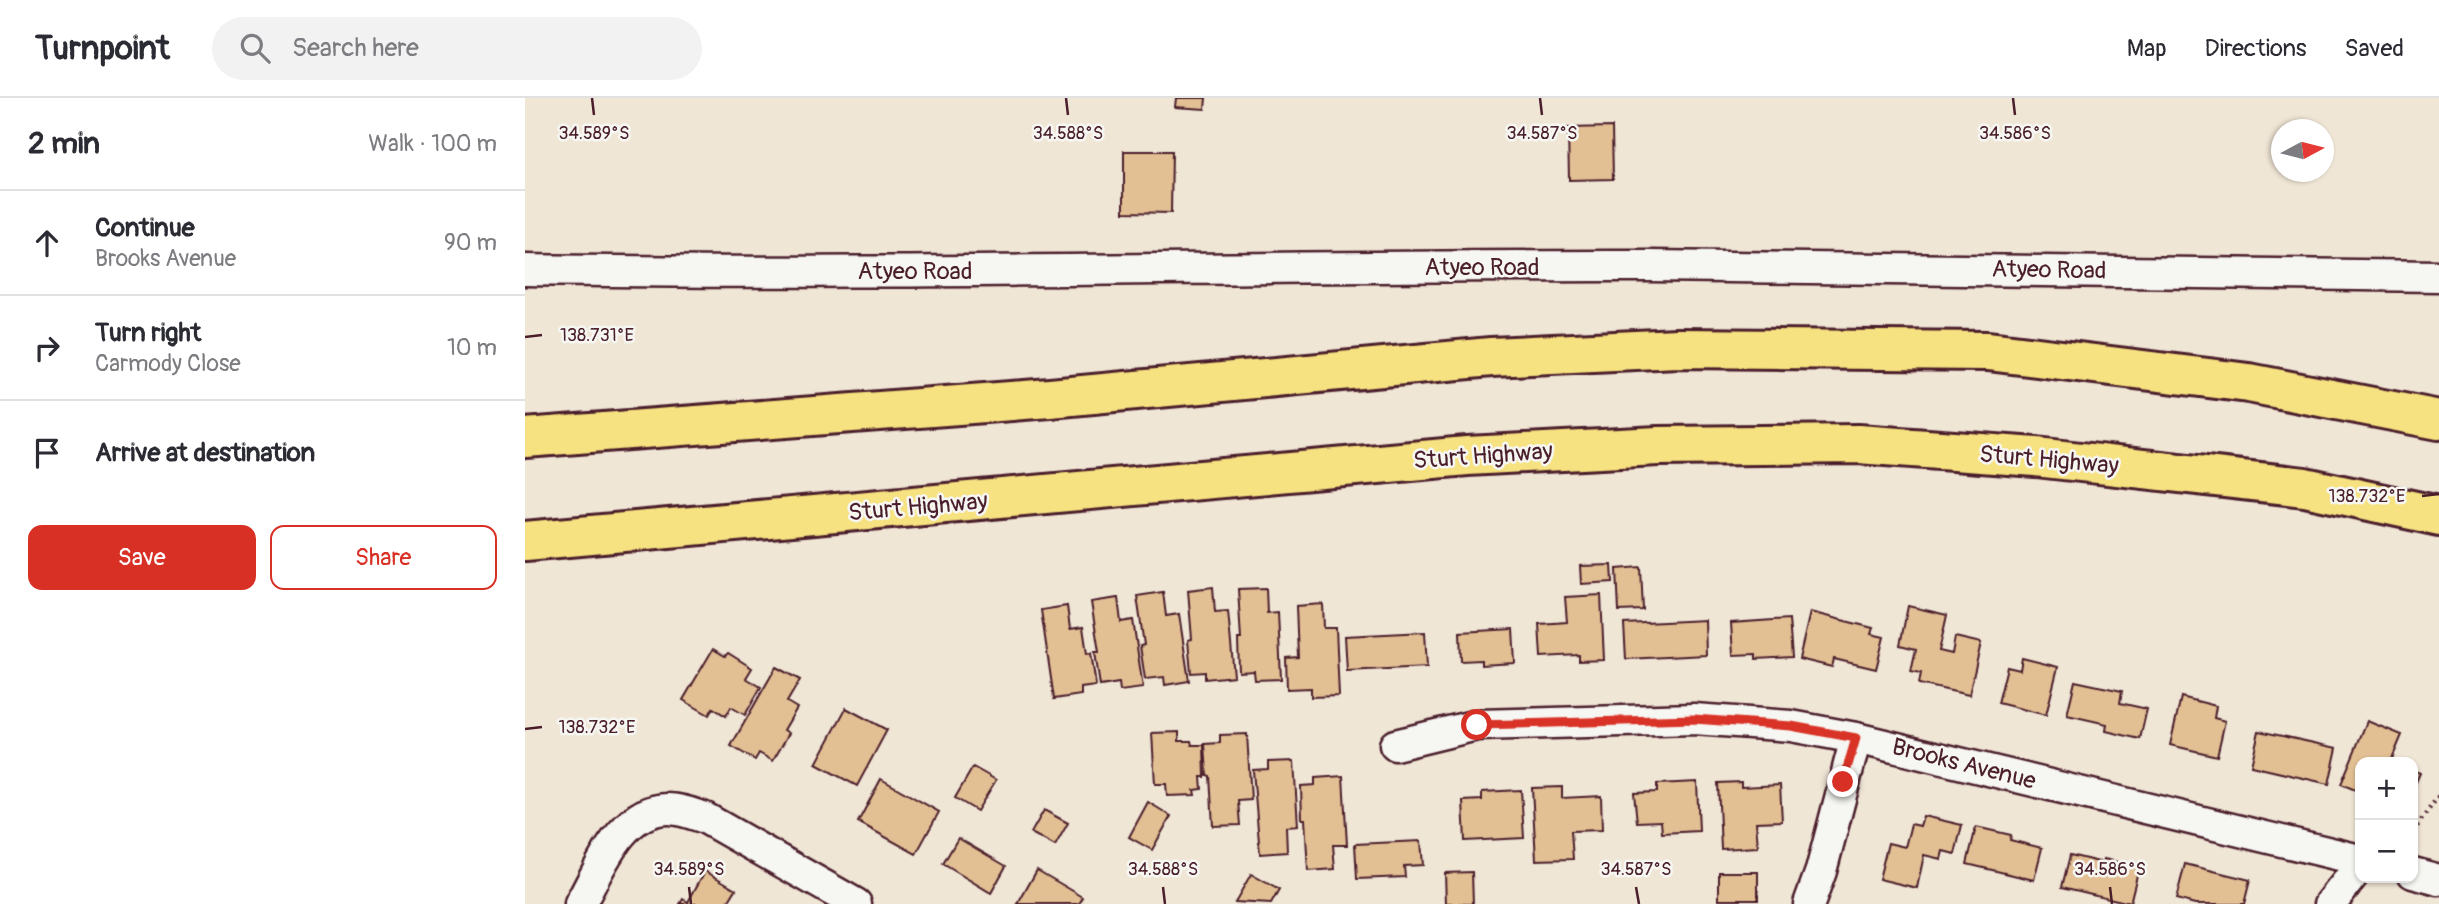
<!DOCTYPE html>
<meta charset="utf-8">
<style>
:root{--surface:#fff;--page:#f2f2f3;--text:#2b2b33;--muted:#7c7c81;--line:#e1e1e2;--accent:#d93025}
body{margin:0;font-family:Pangolin,sans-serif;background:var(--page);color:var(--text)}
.controls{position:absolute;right:21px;bottom:21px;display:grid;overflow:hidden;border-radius:14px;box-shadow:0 2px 5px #0004}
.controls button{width:63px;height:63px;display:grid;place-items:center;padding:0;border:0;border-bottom:2px solid var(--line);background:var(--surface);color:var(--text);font:35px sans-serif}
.compass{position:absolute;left:1746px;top:21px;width:63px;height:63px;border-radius:50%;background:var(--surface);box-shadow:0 2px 5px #0004;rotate:83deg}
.stop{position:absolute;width:21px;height:21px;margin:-16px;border:5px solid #d93025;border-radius:50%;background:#fff}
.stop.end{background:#d93025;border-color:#fff;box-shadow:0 2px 7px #0008}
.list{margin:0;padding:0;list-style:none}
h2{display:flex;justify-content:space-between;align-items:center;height:91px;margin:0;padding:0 28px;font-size:30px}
h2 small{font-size:23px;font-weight:400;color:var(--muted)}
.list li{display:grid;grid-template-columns:46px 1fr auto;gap:21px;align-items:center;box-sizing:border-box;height:105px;padding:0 28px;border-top:2px solid var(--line)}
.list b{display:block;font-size:26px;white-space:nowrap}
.list p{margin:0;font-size:23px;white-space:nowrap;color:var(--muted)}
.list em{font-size:23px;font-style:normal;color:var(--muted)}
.actions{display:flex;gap:14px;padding:21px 28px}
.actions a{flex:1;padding:16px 0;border:2px solid var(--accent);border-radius:14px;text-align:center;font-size:24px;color:var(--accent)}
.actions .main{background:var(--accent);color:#fff}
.icon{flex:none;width:38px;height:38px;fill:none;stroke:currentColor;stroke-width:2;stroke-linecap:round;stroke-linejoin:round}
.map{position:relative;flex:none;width:1914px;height:806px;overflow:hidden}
header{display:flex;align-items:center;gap:42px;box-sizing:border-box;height:98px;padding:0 35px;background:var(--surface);border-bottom:2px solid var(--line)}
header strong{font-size:33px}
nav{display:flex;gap:38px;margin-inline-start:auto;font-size:24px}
.search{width:490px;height:63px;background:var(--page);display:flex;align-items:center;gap:18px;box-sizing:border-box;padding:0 24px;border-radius:38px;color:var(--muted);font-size:26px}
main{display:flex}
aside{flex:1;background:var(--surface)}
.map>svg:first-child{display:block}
.building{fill:#e2c094;stroke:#4a1f2b;stroke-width:2}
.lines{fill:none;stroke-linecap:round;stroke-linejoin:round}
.street-casing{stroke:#4a1f2b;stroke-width:35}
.highway-casing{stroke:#4a1f2b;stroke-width:44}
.path{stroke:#4a1f2b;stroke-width:4.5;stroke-dasharray:2 5;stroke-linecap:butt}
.street{stroke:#f6f6f2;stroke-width:30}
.highway{stroke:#f7e281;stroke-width:38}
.route{stroke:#d93025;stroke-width:9}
.ticks{fill:none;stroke:#4a1f2b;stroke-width:2.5}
.labels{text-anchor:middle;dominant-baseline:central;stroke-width:5;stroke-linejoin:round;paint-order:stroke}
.street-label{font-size:24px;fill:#4a1f2b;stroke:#f6f6f2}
.ticks-label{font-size:18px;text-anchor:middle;fill:#4a1f2b;stroke:#f6f6f2;stroke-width:5;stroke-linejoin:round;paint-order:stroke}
</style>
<header>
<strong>Turnpoint</strong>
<div class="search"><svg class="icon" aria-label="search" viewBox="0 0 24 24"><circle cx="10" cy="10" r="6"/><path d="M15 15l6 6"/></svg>Search here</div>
<nav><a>Map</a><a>Directions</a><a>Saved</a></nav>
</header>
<main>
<aside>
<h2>2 min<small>Walk · 100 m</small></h2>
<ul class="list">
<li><svg class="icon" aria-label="ahead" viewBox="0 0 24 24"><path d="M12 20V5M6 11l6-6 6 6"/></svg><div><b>Continue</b><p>Brooks Avenue</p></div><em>90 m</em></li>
<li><svg class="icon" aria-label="right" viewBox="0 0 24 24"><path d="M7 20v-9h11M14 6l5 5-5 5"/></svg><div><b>Turn right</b><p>Carmody Close</p></div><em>10 m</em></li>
<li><svg class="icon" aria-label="arrive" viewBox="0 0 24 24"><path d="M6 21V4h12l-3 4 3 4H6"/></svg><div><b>Arrive at destination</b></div></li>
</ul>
<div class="actions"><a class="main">Save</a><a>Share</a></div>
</aside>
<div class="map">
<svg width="1914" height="806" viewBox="0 0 1914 806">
<rect width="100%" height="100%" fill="#f0e6d6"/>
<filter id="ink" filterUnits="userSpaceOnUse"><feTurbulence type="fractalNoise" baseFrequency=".0143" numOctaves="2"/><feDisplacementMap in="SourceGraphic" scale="14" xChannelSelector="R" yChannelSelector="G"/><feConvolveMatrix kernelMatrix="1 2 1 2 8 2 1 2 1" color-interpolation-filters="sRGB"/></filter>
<g filter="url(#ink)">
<g class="building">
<path d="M651 0H681L680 11 650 9Z"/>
<path d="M1087 29 1088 81 1044 82 1043 30Z"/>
<path d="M599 53H647L646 115 599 114Z"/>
<path d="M1087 467 1088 484 1056 486 1055 468Z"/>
<path d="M1116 469 1118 512 1094 513 1092 471Z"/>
<path d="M688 489 690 514 703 513 709 578 680 581V574L666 575 663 542 667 541 663 492Z"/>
<path d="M741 490 742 515 753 514 756 581 730 582 729 573 714 574 713 541H716L713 491Z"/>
<path d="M638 494 641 518 654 516 664 583 640 587 639 579 620 581 615 548 619 547 612 498Z"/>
<path d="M1076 497 1079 562 1054 563V557L1016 559 1014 526 1042 524 1040 499Z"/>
<path d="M593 500 596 524 608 522 618 590 595 593 594 585 575 588 570 554H574L566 504Z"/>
<path d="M798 506 799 530H811L814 598 786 599V590L762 591 761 560 773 559 771 508Z"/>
<path d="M542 508 545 531 558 529 562 556 566 555 571 588 556 590V597L529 601 516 512Z"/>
<path d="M1383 508 1422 517 1414 553 1427 556 1430 539 1456 545 1444 597 1394 586 1396 575 1386 573 1391 551 1375 547Z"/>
<path d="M1285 514 1348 530 1346 536 1359 539 1351 571 1309 561 1307 569 1274 561Z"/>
<path d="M1264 521 1267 559 1231 561V556L1208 557 1206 525Z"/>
<path d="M1180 522 1181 557 1101 561 1099 526Z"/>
<path d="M988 531 990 565 956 567V562L936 563 935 534Z"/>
<path d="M900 534 902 569 822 573 820 538Z"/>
<path d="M188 551 200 558 203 555 227 570 221 580 236 589 220 617 206 609 201 618 188 610 184 617 158 602Z"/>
<path d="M1497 560 1533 569 1521 617 1473 605 1482 569 1495 572Z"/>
<path d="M251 569 275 582 262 604 272 610 259 632 264 635 248 663 234 655 230 662 206 648Z"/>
<path d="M1550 583 1597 593 1595 605 1622 611 1615 641 1581 633 1582 626 1542 617Z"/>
<path d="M1656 599 1691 608 1689 620 1700 623 1692 658 1645 647Z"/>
<path d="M321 610 362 632 332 688 291 666Z"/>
<path d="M1842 623 1877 637 1866 663 1869 664H1835V694L1816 686Z"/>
<path d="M1734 633 1812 650 1804 686 1726 668Z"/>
<path d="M654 634V643H666L667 647H679L680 679H676L677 691 669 692 670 697 642 698 641 686H630L627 635Z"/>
<path d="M722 636 726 702 713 703 715 727 688 728 685 678 682 677 680 646 695 645V637Z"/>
<path d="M769 663 773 728 761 729 762 754 735 756 728 672 743 671V664Z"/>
<path d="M448 669 471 682 452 713 430 700Z"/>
<path d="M1888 672 1895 675 1888 691Z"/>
<path d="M818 678 822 747H808L810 771 783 773 780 721H777L776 688 790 687V680Z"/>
<path d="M356 681 414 714 391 756 333 724Z"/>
<path d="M1172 684 1174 733 1137 735 1136 723 1112 724 1109 695 1132 694V686Z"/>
<path d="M1216 684V689L1255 687 1257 723 1231 724 1233 749 1196 751 1193 685Z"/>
<path d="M1037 689V700L1076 698 1077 732 1046 733 1048 761 1011 762 1007 690Z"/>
<path d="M996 692 999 740 940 743 938 703 957 702V694Z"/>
<path d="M623 704 646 718 627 752 604 739Z"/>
<path d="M519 712 543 725 530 748 506 735Z"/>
<path d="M1398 718 1437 727 1430 756 1418 753 1416 761 1399 757 1392 790 1354 781 1363 745 1380 749 1386 726 1395 728Z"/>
<path d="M1451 729 1486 737 1485 742 1517 750 1509 782 1442 766Z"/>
<path d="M433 740 481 768 466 795 418 766Z"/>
<path d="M896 743 898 767 879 768 880 779 832 781 830 746Z"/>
<path d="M1545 757 1578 765 1579 761 1614 769 1605 805 1537 789Z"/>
<path d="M1660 766 1725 782 1719 806H1670L1651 801Z"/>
<path d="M512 772 558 799 554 806H493Z"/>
<path d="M180 773 211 791 202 806H155L158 801 163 804Z"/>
<path d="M947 774 948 806H921L920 775Z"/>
<rect x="1194" y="774" width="39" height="27"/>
<path d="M726 776 754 792 746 806 710 804Z"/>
</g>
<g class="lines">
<defs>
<g id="street">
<path d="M0 172C375 178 750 167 1125 168 1388 169 1651 173 1914 178"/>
<path d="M870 647 952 627 1169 621 1266 628 1331 640 1835 762"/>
<path d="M1888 775 1914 782"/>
<path d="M55 806C75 771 96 711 143 711 156 711 168 716 180 720L331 806"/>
<path d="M1284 806 1296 773 1331 640"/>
<path d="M1805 806 1835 768"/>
</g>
<g id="highway">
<path d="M0 340 525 300 966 259 1152 250 1463 253 1724 285 1914 322"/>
<path d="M0 443 942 358 1133 348 1333 346 1511 359 1780 389 1914 418"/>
</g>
</defs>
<use href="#street" class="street-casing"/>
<use href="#highway" class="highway-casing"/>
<path class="path" d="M1888 734 1914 697"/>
<use href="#street" class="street"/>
<use href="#highway" class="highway"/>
</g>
</g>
<g class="lines" filter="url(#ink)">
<path class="route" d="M952 627 1169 621 1266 628 1331 640 1318 684"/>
</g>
<path class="ticks" d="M67 0 69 17M541 0 543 17M1015 0 1017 17M1488 0 1490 17M0 239 17 237M1897 398 1914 396M0 631 17 629M164 789 166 806M638 789 640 806M1111 789 1114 806M1585 789 1587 806"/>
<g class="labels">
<g class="street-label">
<text x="957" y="169">Atyeo Road</text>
<text transform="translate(1524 172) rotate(1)">Atyeo Road</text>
<text x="390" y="173">Atyeo Road</text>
<text transform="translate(958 358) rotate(-4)">Sturt Highway</text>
<text transform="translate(1524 362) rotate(5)">Sturt Highway</text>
<text transform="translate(393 409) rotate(-5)">Sturt Highway</text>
<text transform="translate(1439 666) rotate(14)">Brooks Avenue</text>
</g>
</g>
<g class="ticks-label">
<text x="69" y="41">34.589°S</text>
<text x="543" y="41">34.588°S</text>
<text x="1017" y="41">34.587°S</text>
<text x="1490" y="41">34.586°S</text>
<text x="72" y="243">138.731°E</text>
<text x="1842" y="404">138.732°E</text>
<text x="72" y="635">138.732°E</text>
<text x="164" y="777">34.589°S</text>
<text x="638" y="777">34.588°S</text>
<text x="1111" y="777">34.587°S</text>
<text x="1585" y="777">34.586°S</text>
</g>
</svg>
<div class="controls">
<button>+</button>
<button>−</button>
</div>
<svg class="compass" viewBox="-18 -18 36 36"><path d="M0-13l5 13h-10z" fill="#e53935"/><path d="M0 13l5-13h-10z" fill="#7c7c81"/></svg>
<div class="stop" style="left:952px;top:627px"></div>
<div class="stop end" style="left:1318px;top:684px"></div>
</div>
</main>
